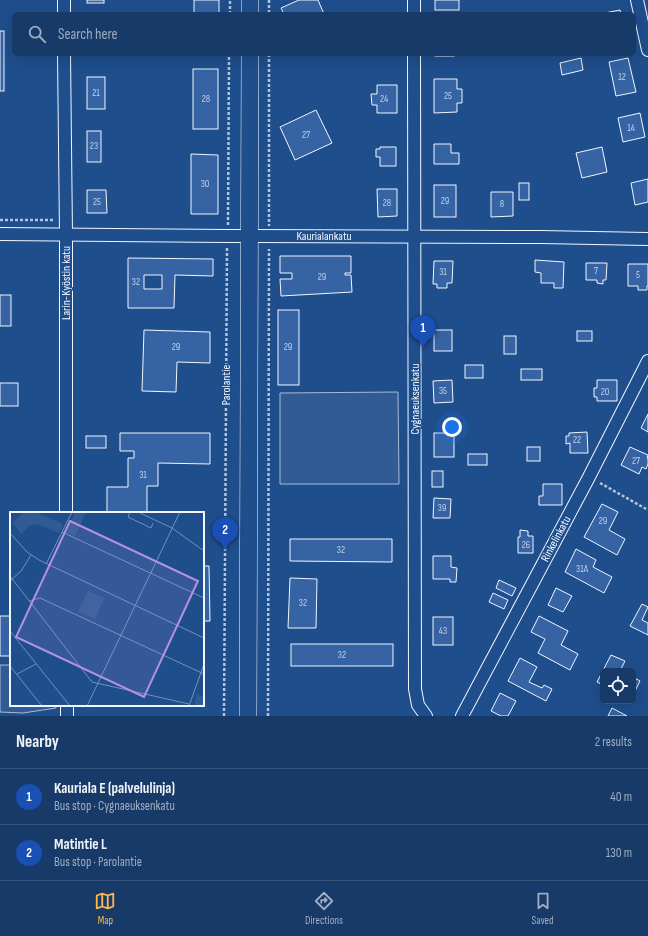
<!DOCTYPE html>
<meta charset="utf-8">
<style>
:root{--surface:#173a69;--page:#20416f;--text:#f1f3f6;--muted:#9eadc0;--line:#36547d;--accent:#ffb74d}
body{margin:0;font-family:"Sofia Sans Condensed",sans-serif;background:var(--page);color:var(--text)}
.controls{position:absolute;right:12px;bottom:12px;display:grid;overflow:hidden;border-radius:6px;box-shadow:0 4px 16px #0002}
.controls button{width:36px;height:36px;display:grid;place-items:center;padding:0;border:0;border-bottom:1px solid var(--line);background:var(--surface);color:var(--text);font:20px sans-serif}
.you{position:absolute;left:452px;top:427px;width:14px;height:14px;margin:-10px;border:3px solid #fff;border-radius:50%;background:#1a73e8;box-shadow:0 0 0 6px #1a73e833}
.badge{display:grid;place-items:center;width:26px;height:26px;border-radius:50%;background:var(--accent);color:#fff;font-size:13px;font-weight:700}
.pin{position:absolute;translate:-50% -33px;filter:drop-shadow(0 1px 2px #0008)}
.pin::after{content:'';position:absolute;top:21px;width:14px;height:12px;background:inherit;clip-path:polygon(0 0,100% 0,50% 100%)}
.list{margin:0;padding:0;list-style:none}
h2{display:flex;justify-content:space-between;align-items:center;height:52px;margin:0;padding:0 16px;font-size:17px}
h2 small{font-size:13px;font-weight:400;color:var(--muted)}
.list li{display:grid;grid-template-columns:26px 1fr auto;gap:12px;align-items:center;box-sizing:border-box;height:56px;padding:0 16px;border-top:1px solid var(--line)}
.list b{display:block;font-size:15px;white-space:nowrap}
.list p{margin:0;font-size:13px;white-space:nowrap;color:var(--muted)}
.list em{font-size:13px;font-style:normal;color:var(--muted)}
.icon{flex:none;width:22px;height:22px;fill:none;stroke:currentColor;stroke-width:2;stroke-linecap:round;stroke-linejoin:round}
.map{position:relative;flex:none;width:648px;height:716px;overflow:hidden}
.search{position:absolute;background:var(--surface);box-shadow:0 4px 16px #0002;left:12px;right:12px;top:12px;height:44px;display:flex;align-items:center;gap:10px;box-sizing:border-box;padding:0 14px;border-radius:6px;color:var(--muted);font-size:15px}
.sheet{height:164px;background:var(--surface)}
nav{display:flex;justify-content:space-around;align-items:center;box-sizing:border-box;height:56px;border-top:1px solid var(--line);background:var(--surface);font-size:11px;color:var(--muted)}
nav a{display:grid;justify-items:center;gap:2px}
nav .on{color:var(--accent)}
.map>svg:first-child{display:block}
.built{fill:#305b95;stroke:#a8bbd7}
.building{fill:#3563a3;stroke:#f2f6ff;fill-rule:evenodd}
.lines{fill:none;stroke-linecap:round;stroke-linejoin:round}
.street-casing{stroke:#f2f6ff;stroke-width:14}
.secondary-casing{stroke:#f2f6ff;stroke-width:18}
.path{stroke:#b3c4dc;stroke-width:2.5;stroke-dasharray:3 2;stroke-linecap:butt}
.street{stroke:#1f4e8c;stroke-width:12}
.secondary{stroke:#1f4e8c;stroke-width:17}
.labels{text-anchor:middle;dominant-baseline:central;stroke-width:3;stroke-linejoin:round;paint-order:stroke}
.number-label{font-size:10px;fill:#c3d1e8}
.street-label{font-size:12px;fill:#f2f6ff;stroke:#1f4e8c}
.inset-road{fill:none;stroke:#7391ba;stroke-width:1}
.view{fill:#b691df;fill-opacity:0.15;stroke:#b691df;stroke-width:2}
.inset-edge{fill:none;stroke:#f2f6ff;stroke-width:2}
</style>
<div class="map">
<svg width="648" height="716" viewBox="0 0 648 716">
<rect width="100%" height="100%" fill="#1f4e8c"/>
<g class="built">
<path d="M398 392 399 484H280V393Z"/>
<path d="M0 665H11V705H56V708L23 713 0 712Z"/>
</g>
<g class="building">
<rect x="87" y="0" width="17" height="3"/>
<rect x="194" y="0" width="25" height="14"/>
<path d="M299 0H318L324 14H284L281 8Z"/>
<rect x="435" y="0" width="24" height="10"/>
<path d="M620 10 621 14H599Z"/>
<rect x="0" y="31" width="4" height="60"/>
<rect x="435" y="54" width="19" height="2"/>
<path d="M581 58 583 70 562 75 560 63Z"/>
<path d="M628 58 636 92 616 96 609 62Z"/>
<rect x="193" y="69" width="25" height="60"/>
<rect x="87" y="77" width="18" height="32"/>
<path d="M434 79H457V89H462V103H457V112L434 113Z"/>
<path d="M377 85H397V113H377V105H372L371 94H377Z"/>
<path d="M316 110 332 143 295 160 280 127Z"/>
<path d="M640 113 645 137 623 142 618 118Z"/>
<rect x="87" y="131" width="14" height="31"/>
<path d="M434 144H451V153H459V164H434Z"/>
<path d="M380 147H396V166H380V157H376V149H380Z"/>
<path d="M602 147 607 172 582 178 576 153Z"/>
<path d="M191 154 218 155V214H191Z"/>
<path d="M648 179V202L635 205 631 183Z"/>
<rect x="519" y="183" width="10" height="17"/>
<rect x="434" y="185" width="22" height="32"/>
<path d="M377 189H397V216L378 217Z"/>
<path d="M87 190H106L107 213H87Z"/>
<path d="M491 192H513V216L491 217Z"/>
<path d="M280 256H351V273H345V275H351L352 292 281 296 280 279H292V273H280Z"/>
<path d="M128 258 213 259V276L175 275 174 308H128ZM144 275H162V289H144Z"/>
<path d="M535 260 564 262 563 288H554V283H541V273L535 272Z"/>
<path d="M434 261H453L452 283H447V288H437V284H433Z"/>
<path d="M586 263H607L606 280H603V284L597 283V280H586Z"/>
<path d="M628 264H648V286H647V290H638V286H628Z"/>
<rect x="0" y="295" width="11" height="31"/>
<rect x="278" y="310" width="21" height="75"/>
<path d="M144 330 210 332V363L177 362 176 392 142 391Z"/>
<rect x="434" y="330" width="18" height="21"/>
<rect x="577" y="331" width="15" height="10"/>
<rect x="504" y="336" width="12" height="18"/>
<rect x="465" y="365" width="18" height="13"/>
<rect x="521" y="369" width="21" height="11"/>
<path d="M452 380 453 402 434 403 433 381Z"/>
<path d="M597 380H617V401H597V397H594V388H597Z"/>
<rect x="0" y="383" width="18" height="23"/>
<path d="M648 414V432L641 428Z"/>
<path d="M587 432 588 453H570V443L566 444V436H569V433Z"/>
<path d="M120 433H210V464L158 463V486H147V513H107V487H128V458H134V451H120Z"/>
<rect x="434" y="433" width="20" height="24"/>
<rect x="86" y="436" width="20" height="12"/>
<rect x="527" y="447" width="13" height="14"/>
<path d="M630 447 648 455 647 458H648V464L646 469 642 467 639 474 621 465Z"/>
<rect x="468" y="454" width="19" height="11"/>
<rect x="432" y="471" width="11" height="16"/>
<path d="M543 484H562V505H539V496H543Z"/>
<path d="M434 498 451 499 450 518H433Z"/>
<path d="M602 504 618 512 609 530 625 539 617 555 584 537Z"/>
<path d="M520 530 528 531V536H533V553H518V537H520Z"/>
<path d="M290 539H392V562L290 561Z"/>
<path d="M576 549 596 560 593 567 612 577 604 593 565 572Z"/>
<path d="M433 556H451V567L457 568 456 582H450V579H433Z"/>
<path d="M203 566H209L210 621H203Z"/>
<path d="M290 578 317 579 316 628H288Z"/>
<path d="M499 580 516 588 512 596 496 588Z"/>
<path d="M556 588 572 596 563 612 548 605Z"/>
<path d="M493 593 508 600 504 609 489 602Z"/>
<path d="M642 604 648 607 642 620 648 623V635L630 626Z"/>
<rect x="0" y="616" width="11" height="40"/>
<path d="M539 616 568 631 561 645 578 654 570 670 538 653 545 639 531 632Z"/>
<rect x="433" y="617" width="20" height="28"/>
<rect x="291" y="644" width="102" height="22"/>
<path d="M611 655 625 661 620 671H621H603V685L597 682Z"/>
<path d="M520 658 537 667 529 682 542 688 544 685 552 689 546 701 508 681Z"/>
<path d="M633 677 640 681 633 695Z"/>
<path d="M500 693 516 701 508 716H501L491 711Z"/>
<path d="M612 708 627 716H608Z"/>
</g>
<g class="lines">
<defs>
<g id="street">
<path d="M64 0V14"/>
<path d="M637 0 648 50"/>
<path d="M414 14V0"/>
<path d="M64 54 66 235V513"/>
<path d="M414 54 415 689 418 705 426 716"/>
<path d="M0 234 227 236 541 237 648 239"/>
<path d="M67 705V716"/>
<path d="M462 716 589 477 648 361"/>
</g>
<g id="secondary">
<path d="M250 14V0"/>
<path d="M248 716 250 54"/>
</g>
</defs>
<use href="#street" class="street-casing"/>
<use href="#secondary" class="secondary-casing"/>
<g class="path">
<path d="M269 0V14"/>
<path d="M230 14V0"/>
<path d="M269 54V226"/>
<path d="M0 220H54"/>
<path d="M228 225 229 54"/>
<path d="M600 483 648 510"/>
<path d="M224 716 227 246"/>
<path d="M268 716 269 249"/>
</g>
<use href="#street" class="street"/>
<use href="#secondary" class="secondary"/>
</g>
<g class="labels">
<g class="number-label">
<text x="622" y="77">12</text>
<text x="96" y="93">21</text>
<text x="448" y="96">25</text>
<text x="206" y="99">28</text>
<text x="384" y="99">24</text>
<text x="631" y="128">14</text>
<text x="306" y="135">27</text>
<text x="94" y="146">23</text>
<text x="205" y="184">30</text>
<text x="445" y="201">29</text>
<text x="97" y="202">25</text>
<text x="387" y="203">28</text>
<text x="502" y="204">8</text>
<text x="596" y="271">7</text>
<text x="443" y="272">31</text>
<text x="638" y="275">5</text>
<text x="322" y="277">29</text>
<text x="136" y="282">32</text>
<text x="176" y="347">29</text>
<text x="288" y="347">29</text>
<text x="443" y="391">35</text>
<text x="605" y="392">20</text>
<text x="577" y="440">22</text>
<text x="636" y="461">27</text>
<text x="143" y="475">31</text>
<text x="442" y="508">39</text>
<text x="603" y="521">29</text>
<text x="526" y="545">26</text>
<text x="341" y="550">32</text>
<text x="582" y="569">31A</text>
<text x="303" y="603">32</text>
<text x="443" y="631">43</text>
<text x="342" y="655">32</text>
</g>
<g class="street-label">
<text x="324" y="236">Kaurialankatu</text>
<text transform="translate(66 283) rotate(-90)">Larin-Kyöstin katu</text>
<text transform="translate(226 385) rotate(-90)">Parolantie</text>
<text transform="translate(415 399) rotate(-90)">Cygnaeuksenkatu</text>
<text transform="translate(556 539) rotate(-62)">Rinkelinkatu</text>
</g>
</g>
<g transform="translate(10 512)">
<rect width="194" height="194" fill="#1f4e8c"/>
<path d="M13 0H26L53 12 49 21 28 12 19 14 11 22 3 11ZM65 0H76L65 24 57 20ZM78 79 94 86 85 107 68 100ZM187 182 194 186V194H184Z" fill="#305b95"/>
<path class="inset-road" d="M120 0 118 5 141 16 143 11M128 0 162 16 194 39M52 20 194 86M0 21 17 40 29 48 194 126M36 52 62 0M0 64 82 170 179 192M0 69 11 59 21 43M19 89 30 86 194 162M0 119 60 194M0 154 32 194M7 162 26 152M77 194 170 0M179 194 194 152"/>
<path class="view" d="M60 9 188 69 134 185 6 125Z"/>
<rect width="194" height="194" class="inset-edge"/>
</g>
</svg>
<div class="controls">
<button><svg class="icon" aria-label="locate" viewBox="0 0 24 24"><circle cx="12" cy="12" r="6"/><path d="M12 2v4M12 18v4M2 12h4M18 12h4"/></svg></button>
</div>
<div class="you"></div>
<div class="pin badge" style="left:423px;top:348px;background:#1a4fb4">1</div>
<div class="pin badge" style="left:225px;top:550px;background:#1a4fb4">2</div>
<div class="search"><svg class="icon" aria-label="search" viewBox="0 0 24 24"><circle cx="10" cy="10" r="6"/><path d="M15 15l6 6"/></svg>Search here</div>
</div>
<section class="sheet">
<h2>Nearby<small>2 results</small></h2>
<ul class="list">
<li><span class="badge" style="background:#1a4fb4">1</span><div><b>Kauriala E (palvelulinja)</b><p>Bus stop · Cygnaeuksenkatu</p></div><em>40 m</em></li>
<li><span class="badge" style="background:#1a4fb4">2</span><div><b>Matintie L</b><p>Bus stop · Parolantie</p></div><em>130 m</em></li>
</ul>
</section>
<nav>
<a class="on"><svg class="icon" aria-label="map" viewBox="0 0 24 24"><path d="M3 6l6-2 6 2 6-2v14l-6 2-6-2-6 2zM9 4v14M15 6v14"/></svg>Map</a>
<a><svg class="icon" aria-label="directions" viewBox="0 0 24 24"><path d="M12 3l9 9-9 9-9-9zM9 14v-3h6M13 9l2 2-2 2"/></svg>Directions</a>
<a><svg class="icon" aria-label="saved" viewBox="0 0 24 24"><path d="M7 4h10v16l-5-4-5 4z"/></svg>Saved</a>
</nav>
